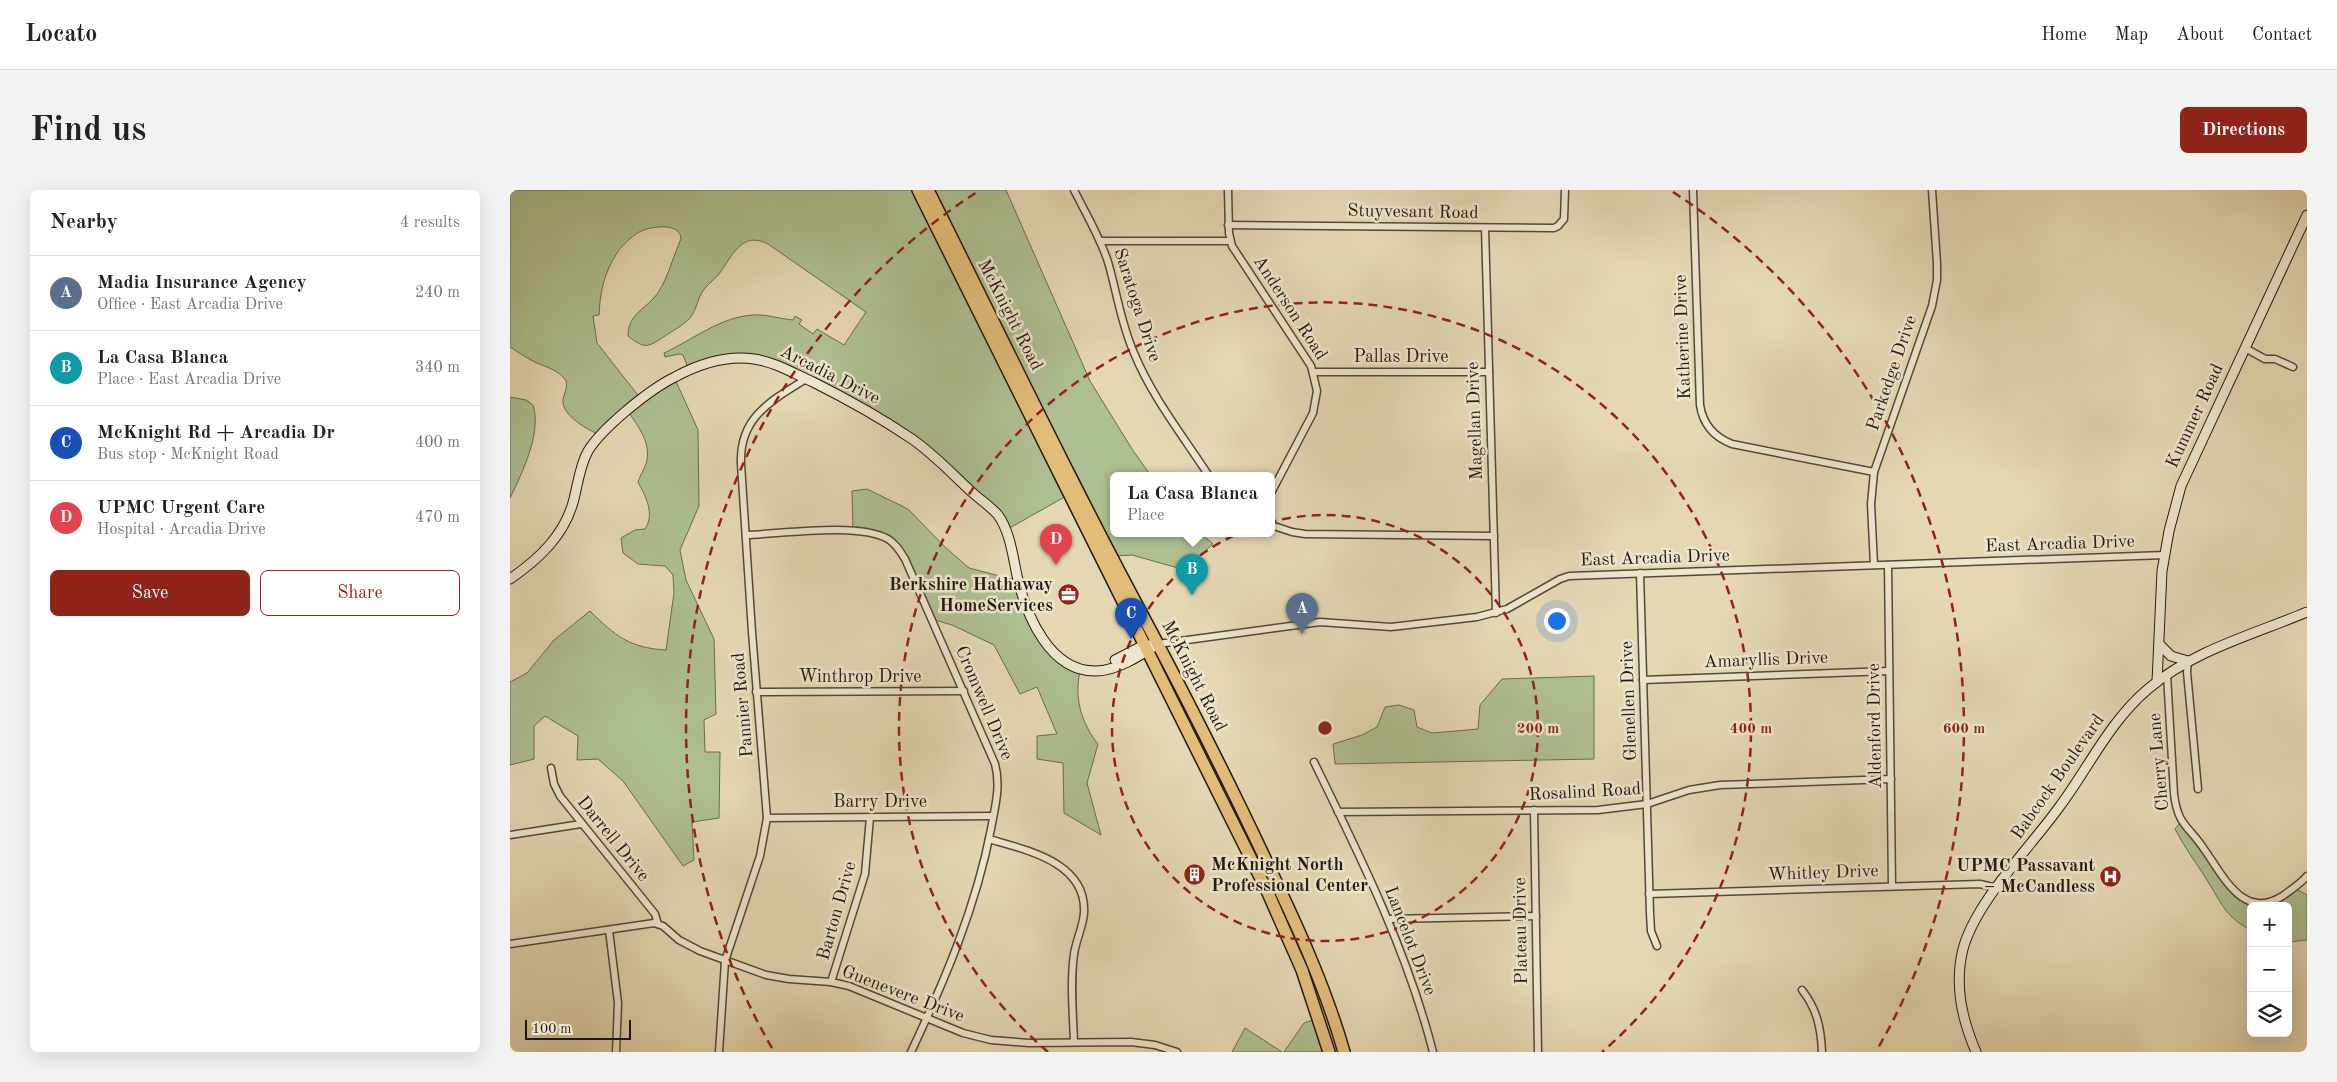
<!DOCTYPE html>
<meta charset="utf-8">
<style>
:root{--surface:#fff;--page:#f2f2f2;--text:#222;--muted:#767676;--line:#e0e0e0;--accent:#8f2418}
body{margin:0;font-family:"Old Standard TT",serif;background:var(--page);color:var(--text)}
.controls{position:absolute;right:15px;bottom:15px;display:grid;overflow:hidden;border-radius:8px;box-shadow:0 5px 20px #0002}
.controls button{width:45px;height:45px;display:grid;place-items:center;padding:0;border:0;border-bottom:1px solid var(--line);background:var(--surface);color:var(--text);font:25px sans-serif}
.scale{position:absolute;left:15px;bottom:12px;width:106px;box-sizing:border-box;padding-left:5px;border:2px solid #231810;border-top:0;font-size:14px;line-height:18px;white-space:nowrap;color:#231810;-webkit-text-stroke:4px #ede5cd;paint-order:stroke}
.you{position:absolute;left:1046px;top:430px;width:18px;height:18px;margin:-12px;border:4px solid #fff;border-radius:50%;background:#1a73e8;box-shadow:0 0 0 8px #1a73e833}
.badge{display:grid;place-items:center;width:32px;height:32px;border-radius:50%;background:var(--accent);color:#fff;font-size:16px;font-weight:700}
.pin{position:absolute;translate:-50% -41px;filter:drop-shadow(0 1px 2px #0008)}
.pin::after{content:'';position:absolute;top:26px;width:18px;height:15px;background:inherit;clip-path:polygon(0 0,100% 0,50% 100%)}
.popup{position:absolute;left:600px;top:282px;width:165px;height:65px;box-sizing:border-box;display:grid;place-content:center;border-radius:8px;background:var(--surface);filter:drop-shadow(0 1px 4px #0005);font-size:16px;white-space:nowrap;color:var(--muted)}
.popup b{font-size:19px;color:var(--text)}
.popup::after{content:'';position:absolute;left:50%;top:100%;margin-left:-10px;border:10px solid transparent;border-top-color:var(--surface)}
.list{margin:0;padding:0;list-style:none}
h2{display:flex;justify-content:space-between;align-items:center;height:65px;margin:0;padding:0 20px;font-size:21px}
h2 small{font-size:16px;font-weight:400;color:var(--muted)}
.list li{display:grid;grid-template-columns:32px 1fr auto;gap:15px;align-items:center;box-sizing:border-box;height:75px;padding:0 20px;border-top:1px solid var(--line)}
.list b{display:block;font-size:19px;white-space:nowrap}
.list p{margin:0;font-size:16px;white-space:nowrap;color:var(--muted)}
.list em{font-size:16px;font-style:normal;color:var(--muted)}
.actions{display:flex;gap:10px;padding:15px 20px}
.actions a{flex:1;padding:11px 0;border:1px solid var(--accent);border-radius:8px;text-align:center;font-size:18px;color:var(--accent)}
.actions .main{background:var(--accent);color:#fff}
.icon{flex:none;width:28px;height:28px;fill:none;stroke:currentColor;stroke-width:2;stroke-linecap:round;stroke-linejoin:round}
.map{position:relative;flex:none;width:1797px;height:862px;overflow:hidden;border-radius:8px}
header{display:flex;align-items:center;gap:30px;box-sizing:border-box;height:70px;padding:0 25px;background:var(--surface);border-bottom:1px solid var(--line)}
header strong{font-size:24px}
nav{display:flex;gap:28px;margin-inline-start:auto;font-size:18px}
.intro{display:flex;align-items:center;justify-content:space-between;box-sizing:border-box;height:120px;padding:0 30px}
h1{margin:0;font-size:35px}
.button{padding:12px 22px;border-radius:8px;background:var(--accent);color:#fff;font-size:18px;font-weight:700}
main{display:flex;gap:30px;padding:0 30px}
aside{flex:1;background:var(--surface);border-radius:8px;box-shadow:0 5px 20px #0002}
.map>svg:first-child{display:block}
.green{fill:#aebf90;stroke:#686c50}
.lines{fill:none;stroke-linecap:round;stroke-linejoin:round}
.street-casing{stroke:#534838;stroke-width:9}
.secondary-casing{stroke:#231810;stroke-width:11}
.highway-casing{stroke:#231810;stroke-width:14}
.street{stroke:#ede5cd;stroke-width:6}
.secondary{stroke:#ede5cd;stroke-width:9}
.highway{stroke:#e2bc79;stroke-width:11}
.ring{fill:none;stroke:#8f2418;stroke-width:2.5;stroke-dasharray:9 6}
.labels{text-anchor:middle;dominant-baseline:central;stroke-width:5;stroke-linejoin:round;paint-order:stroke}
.street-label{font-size:18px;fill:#231810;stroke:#ede5cd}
.poi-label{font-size:18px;font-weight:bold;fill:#231810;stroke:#ede5cd;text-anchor:end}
.centre{fill:#8f2418;stroke:#ede5cd;stroke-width:2.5}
.ring-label{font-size:15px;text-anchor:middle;font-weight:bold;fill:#8f2418;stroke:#ede5cd;stroke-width:5;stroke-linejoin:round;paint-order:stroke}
</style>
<header>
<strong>Locato</strong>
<nav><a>Home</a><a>Map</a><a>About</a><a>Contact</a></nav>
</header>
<div class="intro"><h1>Find us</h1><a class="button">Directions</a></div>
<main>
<aside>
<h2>Nearby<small>4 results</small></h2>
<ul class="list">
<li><span class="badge" style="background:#5c6f8a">A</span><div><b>Madia Insurance Agency</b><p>Office · East Arcadia Drive</p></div><em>240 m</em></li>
<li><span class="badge" style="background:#0f9aa8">B</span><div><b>La Casa Blanca</b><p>Place · East Arcadia Drive</p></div><em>340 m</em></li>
<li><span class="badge" style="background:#1a4fb4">C</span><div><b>McKnight Rd + Arcadia Dr</b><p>Bus stop · McKnight Road</p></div><em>400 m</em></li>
<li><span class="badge" style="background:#e0444e">D</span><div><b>UPMC Urgent Care</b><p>Hospital · Arcadia Drive</p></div><em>470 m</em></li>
</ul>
<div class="actions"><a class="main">Save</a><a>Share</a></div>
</aside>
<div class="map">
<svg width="1797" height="862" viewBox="0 0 1797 862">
<rect width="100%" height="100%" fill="#e4d7b2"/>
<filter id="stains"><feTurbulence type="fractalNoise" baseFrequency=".004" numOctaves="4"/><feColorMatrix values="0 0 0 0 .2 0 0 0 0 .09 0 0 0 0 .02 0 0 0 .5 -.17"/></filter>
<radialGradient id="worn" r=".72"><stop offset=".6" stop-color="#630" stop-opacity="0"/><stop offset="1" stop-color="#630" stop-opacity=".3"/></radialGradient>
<g class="green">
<path d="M0 0H408L560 304 496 340 437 277 335 209 241 168 179 180 173 165 169 164 155 167 154 163C182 150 212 126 244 125 256 124 271 129 283 130L285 126 292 130 289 134 303 144 307 139 334 155 356 122 258 54C231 40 222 67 209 84 204 90 195 96 191 104 187 112 186 120 180 128 174 135 162 141 155 146 137 158 135 159 118 146 118 127 131 121 143 109 156 96 163 66 171 49 171 31 137 36 126 44 119 49 111 57 107 63 94 83 90 102 89 125L83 126 87 153 131 209 164 187 188 240 189 316 170 360 176 390 204 449 206 524 194 530 195 562H210L209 628 182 632 184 670 173 676 113 591 88 569 67 570 68 546 35 526 24 536V569L0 575V492L17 483 44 450 80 421C105 446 120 458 156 460L164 403 163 385 155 376 128 374 113 363 111 348 125 340 135 339C145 324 136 307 128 292 130 285 136 277 137 270 140 250 128 237 118 221L91 245C79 241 51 225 53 210 54 202 60 195 54 188 45 178 34 177 23 171 15 167 8 162 0 157Z"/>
<path d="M418 0H496L580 191 622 259 641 286H603V344H691L703 354 684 371 668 378 622 365 603 366Z"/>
<path d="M0 207 16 210 23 215C32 243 12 283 0 308Z"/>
<path d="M357 299 398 319 435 357 459 378 509 391 538 454 571 478C563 505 571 533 588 554L577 593 591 645 554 623 553 573 527 569V546L547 544 527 497 510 504 484 455 442 435 421 429 395 369 377 349 343 341 342 301Z"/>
<path d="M1084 486V569L825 574 823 554 852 545 867 537 875 517 889 515 904 520 907 537 922 543 968 539 970 515 992 489Z"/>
<path d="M1670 633C1689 656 1718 707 1745 716H1741V740C1717 728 1713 716 1700 695 1689 676 1675 659 1665 639Z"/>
<path d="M1786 699 1797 705V750L1780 752 1778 751V716H1747L1760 715Z"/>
<path d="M809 828 819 862H774L794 833Z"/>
<path d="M735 838 772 862H722Z"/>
</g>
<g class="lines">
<defs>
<g id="street">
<path d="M564 0C576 24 590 47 598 72 607 103 611 134 624 163 642 207 673 246 699 286"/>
<path d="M718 0 719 43 722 56 801 176 807 201 803 223 761 303"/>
<path d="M1183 0 1190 215C1193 235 1204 247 1222 254L1364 282"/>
<path d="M718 35 1044 38 1048 36 1054 29 1055 0"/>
<path d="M975 38 986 423"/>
<path d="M590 51H720"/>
<path d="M1735 158 1755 169H1765L1783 177"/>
<path d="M804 182H979"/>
<path d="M761 335 782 342 795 344 984 346"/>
<path d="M236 345C271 344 348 332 378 349 386 354 390 361 395 369L485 574C491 596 485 617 481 639 466 717 435 790 401 862"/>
<path d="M1364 375 1361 314 1364 282 1422 116 1427 90V73L1422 0"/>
<path d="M1378 375 1382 696"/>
<path d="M1130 383 1140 723 1141 741 1147 756"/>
<path d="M648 454 810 432 881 437 967 427 997 419 1050 389 1059 386 1655 365"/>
<path d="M1678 471 1677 482 1688 599"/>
<path d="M1657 485 1664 604C1668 636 1678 635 1694 659 1714 687 1734 732 1774 705 1782 699 1790 694 1797 686"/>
<path d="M1133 490 1379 481"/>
<path d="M246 502 454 501"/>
<path d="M804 572C850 666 897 760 923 862"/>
<path d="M41 578 44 594 50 606 145 724 148 734"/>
<path d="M1024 620 1028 862"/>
<path d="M828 622 1088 620 1137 614 1179 600 1210 595 1381 589"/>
<path d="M257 628 483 626"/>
<path d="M0 645 71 634"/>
<path d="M479 649C516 660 577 672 574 723 573 737 566 750 564 764 560 793 563 823 564 852"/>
<path d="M1139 704 1470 694 1487 698"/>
<path d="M878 729 1026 726"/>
<path d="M99 740 108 813 106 862"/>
<path d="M0 754 144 733 153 736 169 750 190 761 256 785 279 789 321 792 339 796 453 843 481 850 519 853 621 852 645 855 667 862"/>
<path d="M321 792 355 684 360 627"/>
<path d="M1292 800C1307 819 1311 838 1312 862"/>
<path d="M209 862 215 771 250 666 257 628 242 442 231 274C229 227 261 211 296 189"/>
</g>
<g id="secondary">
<path d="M0 389C29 369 55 345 64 309 68 293 70 275 78 261 92 238 140 199 165 187 189 174 216 165 244 169 265 172 283 183 303 192 337 209 371 228 402 249 425 265 443 285 464 304 472 311 481 317 488 325 501 343 503 369 508 390 517 426 540 482 586 481 607 481 631 465 648 454"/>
<path d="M1649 454 1661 466 1678 471"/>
<path d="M605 470 634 455H641"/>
<path d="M1647 492 1652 381 1659 341 1671 296 1797 25"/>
<path d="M1466 862C1452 829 1444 795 1453 759 1466 711 1520 658 1550 616 1579 577 1600 531 1638 499 1684 460 1742 445 1797 422"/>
</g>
<g id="highway">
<path d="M408 0 758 703 792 780 819 862"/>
<path d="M418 0C492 148 563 297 642 443 680 515 717 588 752 662 783 727 814 792 834 862"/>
</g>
</defs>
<use href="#street" class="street-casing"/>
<use href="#secondary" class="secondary-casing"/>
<use href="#highway" class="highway-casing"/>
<use href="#street" class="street"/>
<use href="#secondary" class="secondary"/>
<use href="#highway" class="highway"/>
</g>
<g class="ring">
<circle cx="815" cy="538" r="213"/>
<path d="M538 862A426 426 0 1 1 1092 862"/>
<path d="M262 858A639 639 0 0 1 467 2M1163 2A639 639 0 0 1 1368 858"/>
</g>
<defs>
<symbol id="office-disc" viewBox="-11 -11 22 22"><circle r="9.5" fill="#8f2418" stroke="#ede5cd"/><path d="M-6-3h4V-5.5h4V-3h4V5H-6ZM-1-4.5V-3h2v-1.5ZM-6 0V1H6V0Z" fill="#fff"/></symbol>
<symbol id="building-disc" viewBox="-11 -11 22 22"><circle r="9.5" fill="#8f2418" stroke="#ede5cd"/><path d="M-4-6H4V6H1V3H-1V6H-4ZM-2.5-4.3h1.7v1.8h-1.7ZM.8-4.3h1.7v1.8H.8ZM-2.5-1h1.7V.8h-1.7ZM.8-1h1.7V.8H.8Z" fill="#fff"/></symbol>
<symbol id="hospital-disc" viewBox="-11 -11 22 22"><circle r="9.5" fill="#8f2418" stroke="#ede5cd"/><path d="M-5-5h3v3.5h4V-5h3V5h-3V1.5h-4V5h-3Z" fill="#fff"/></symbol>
</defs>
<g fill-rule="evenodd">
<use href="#office-disc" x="546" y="392" width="25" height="25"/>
<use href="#building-disc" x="672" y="672" width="25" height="25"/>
<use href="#hospital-disc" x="1588" y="674" width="25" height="25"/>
</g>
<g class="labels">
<g class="street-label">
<text transform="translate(903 22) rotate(1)">Stuyvesant Road</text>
<text transform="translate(627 115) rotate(72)">Saratoga Drive</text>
<text transform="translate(780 118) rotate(57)">Anderson Road</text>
<text transform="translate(500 125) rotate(63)">McKnight Road</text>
<text transform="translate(1173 147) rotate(-92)">Katherine Drive</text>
<text x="891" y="167">Pallas Drive</text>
<text transform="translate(1382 183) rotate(-71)">Parkedge Drive</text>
<text transform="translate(320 185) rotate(27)">Arcadia Drive</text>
<text transform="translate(1685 226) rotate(-65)">Kummer Road</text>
<text transform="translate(965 231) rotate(-92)">Magellan Drive</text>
<text transform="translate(1550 354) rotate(-2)">East Arcadia Drive</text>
<text transform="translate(1145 368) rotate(-2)">East Arcadia Drive</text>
<text transform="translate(1256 470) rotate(-2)">Amaryllis Drive</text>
<text transform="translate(684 486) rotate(63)">McKnight Road</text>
<text x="350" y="487">Winthrop Drive</text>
<text transform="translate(1119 511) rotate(-92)">Glenellen Drive</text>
<text transform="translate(474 513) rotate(67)">Cromwell Drive</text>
<text transform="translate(233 515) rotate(-95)">Pannier Road</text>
<text transform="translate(1365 536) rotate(-91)">Aldenford Drive</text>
<text transform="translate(1649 572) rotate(-95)">Cherry Lane</text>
<text transform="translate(1548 587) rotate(-55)">Babcock Boulevard</text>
<text transform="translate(1075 602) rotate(-3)">Rosalind Road</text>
<text x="370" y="612">Barry Drive</text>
<text transform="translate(103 649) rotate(51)">Darrell Drive</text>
<text transform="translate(1313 683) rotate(-2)">Whitley Drive</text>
<text transform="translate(327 721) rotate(-74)">Barton Drive</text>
<text transform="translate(1011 741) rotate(-91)">Plateau Drive</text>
<text transform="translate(900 751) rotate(69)">Lancelot Drive</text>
<text transform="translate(393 804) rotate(21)">Guenevere Drive</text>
</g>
<g class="poi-label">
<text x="543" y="395">Berkshire Hathaway<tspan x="543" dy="21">HomeServices</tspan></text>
<text x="701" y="675" text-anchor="start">McKnight North<tspan x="701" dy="21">Professional Center</tspan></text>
<text x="1585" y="676">UPMC Passavant<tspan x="1585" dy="21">– McCandless</tspan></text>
</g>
</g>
<circle cx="815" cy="538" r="8" class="centre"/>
<g class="ring-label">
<text x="1028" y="543">200 m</text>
<text x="1241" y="543">400 m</text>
<text x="1454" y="543">600 m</text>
</g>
<rect width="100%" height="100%" filter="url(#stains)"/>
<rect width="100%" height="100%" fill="url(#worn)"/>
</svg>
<div class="controls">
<button>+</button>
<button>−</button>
<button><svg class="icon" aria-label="layers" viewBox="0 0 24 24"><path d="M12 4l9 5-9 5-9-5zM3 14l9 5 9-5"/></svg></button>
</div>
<div class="scale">100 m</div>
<div class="you"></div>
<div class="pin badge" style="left:792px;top:444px;background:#5c6f8a">A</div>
<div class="pin badge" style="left:682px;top:405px;background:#0f9aa8">B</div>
<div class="popup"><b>La Casa Blanca</b>Place</div>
<div class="pin badge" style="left:621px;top:449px;background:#1a4fb4">C</div>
<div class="pin badge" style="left:546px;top:375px;background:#e0444e">D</div>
</div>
</main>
